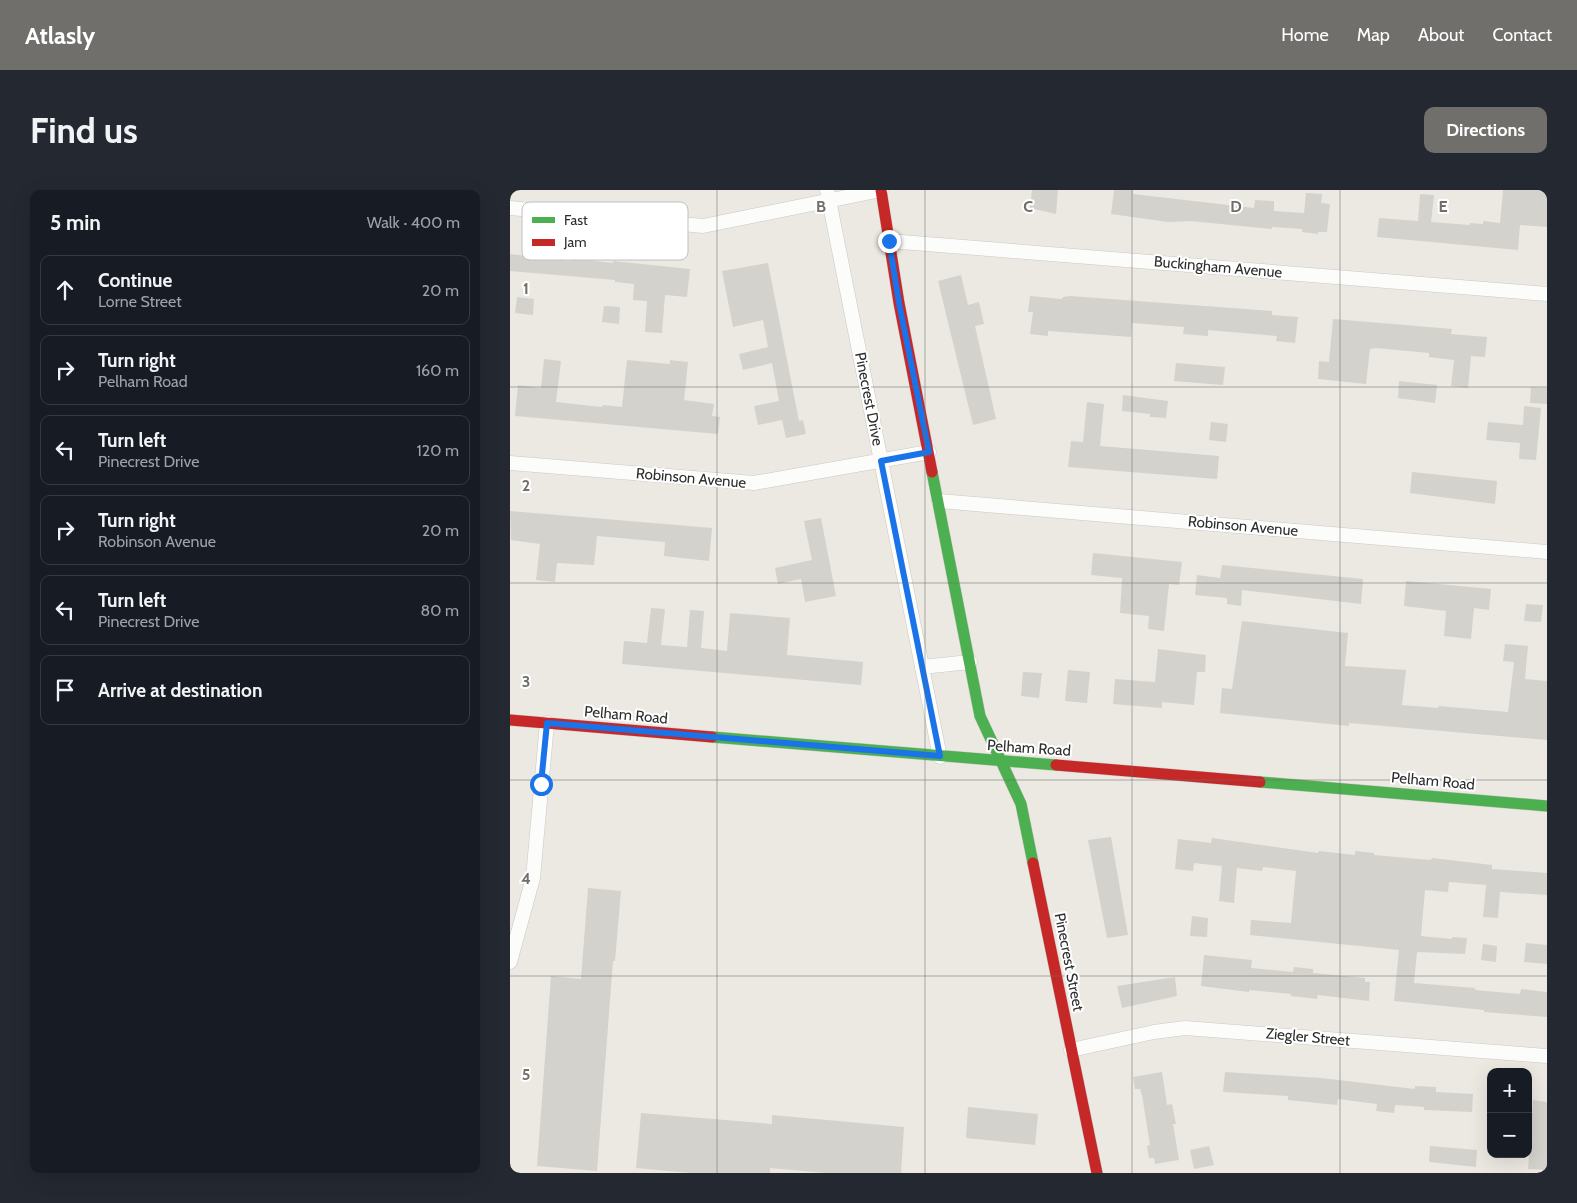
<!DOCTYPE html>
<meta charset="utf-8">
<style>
:root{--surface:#171b24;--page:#242831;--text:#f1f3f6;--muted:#9ea1a6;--line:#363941;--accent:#706f6c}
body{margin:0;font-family:Cabin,sans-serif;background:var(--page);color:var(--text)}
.controls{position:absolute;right:15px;bottom:15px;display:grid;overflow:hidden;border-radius:10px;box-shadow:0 5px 20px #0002}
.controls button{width:45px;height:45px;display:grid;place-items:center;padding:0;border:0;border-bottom:1px solid var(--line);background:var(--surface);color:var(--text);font:25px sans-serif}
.stop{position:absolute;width:15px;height:15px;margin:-11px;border:4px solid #1a73e8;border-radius:50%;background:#fff}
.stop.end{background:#1a73e8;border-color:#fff;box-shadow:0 1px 5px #0008}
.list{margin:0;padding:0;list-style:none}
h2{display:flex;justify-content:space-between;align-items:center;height:65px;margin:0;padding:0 20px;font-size:21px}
h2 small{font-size:16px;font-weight:400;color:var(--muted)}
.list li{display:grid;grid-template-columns:32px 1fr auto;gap:15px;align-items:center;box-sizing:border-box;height:70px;margin:0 10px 10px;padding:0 10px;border:1px solid var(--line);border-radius:10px}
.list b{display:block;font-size:19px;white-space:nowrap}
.list p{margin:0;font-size:16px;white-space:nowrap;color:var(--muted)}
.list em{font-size:16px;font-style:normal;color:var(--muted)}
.icon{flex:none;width:28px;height:28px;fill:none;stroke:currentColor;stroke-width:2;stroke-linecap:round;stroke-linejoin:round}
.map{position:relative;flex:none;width:1037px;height:983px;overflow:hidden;border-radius:10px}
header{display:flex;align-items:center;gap:30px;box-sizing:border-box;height:70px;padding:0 25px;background:var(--accent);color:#fff}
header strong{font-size:24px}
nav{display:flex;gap:28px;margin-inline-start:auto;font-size:18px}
.intro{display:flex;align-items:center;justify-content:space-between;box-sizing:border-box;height:120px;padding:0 30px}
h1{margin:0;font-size:35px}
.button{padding:12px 22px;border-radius:10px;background:var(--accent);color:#fff;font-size:18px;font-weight:700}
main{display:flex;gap:30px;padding:0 30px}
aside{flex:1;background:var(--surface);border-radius:10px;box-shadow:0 5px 20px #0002}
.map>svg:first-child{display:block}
.building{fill:#d4d2cd}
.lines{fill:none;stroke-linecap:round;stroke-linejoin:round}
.street-casing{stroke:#c9c8c7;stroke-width:15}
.fast-casing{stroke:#c9c8c7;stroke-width:12}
.jam-casing{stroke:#c9c8c7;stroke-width:12}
.street{stroke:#fcfcfb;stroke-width:14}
.fast{stroke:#4caf50;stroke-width:11}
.jam{stroke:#c62828;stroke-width:11}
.route{stroke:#1a73e8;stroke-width:6}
.grid{fill:none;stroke:#706f6c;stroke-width:1;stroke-opacity:0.55}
.labels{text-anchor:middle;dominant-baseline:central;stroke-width:4;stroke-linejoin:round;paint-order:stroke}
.street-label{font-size:15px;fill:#2d2d2d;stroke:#fff}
.key{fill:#fff;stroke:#c0c0c0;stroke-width:1}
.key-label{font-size:14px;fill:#2d2d2d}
.grid-label{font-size:16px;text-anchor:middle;font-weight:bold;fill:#706f6c;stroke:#fff;stroke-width:4;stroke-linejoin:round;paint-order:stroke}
</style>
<header>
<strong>Atlasly</strong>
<nav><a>Home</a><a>Map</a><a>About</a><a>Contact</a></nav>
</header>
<div class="intro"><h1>Find us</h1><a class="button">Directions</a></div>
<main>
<aside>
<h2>5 min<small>Walk · 400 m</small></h2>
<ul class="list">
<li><svg class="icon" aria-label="ahead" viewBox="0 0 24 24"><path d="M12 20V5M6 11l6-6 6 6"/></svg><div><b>Continue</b><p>Lorne Street</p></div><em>20 m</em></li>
<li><svg class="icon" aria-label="right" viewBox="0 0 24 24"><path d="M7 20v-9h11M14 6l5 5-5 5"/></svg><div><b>Turn right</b><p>Pelham Road</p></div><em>160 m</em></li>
<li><svg class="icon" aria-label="left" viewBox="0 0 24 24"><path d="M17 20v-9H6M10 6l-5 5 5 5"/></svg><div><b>Turn left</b><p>Pinecrest Drive</p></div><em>120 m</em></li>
<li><svg class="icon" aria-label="right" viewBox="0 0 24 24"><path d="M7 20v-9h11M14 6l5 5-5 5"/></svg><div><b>Turn right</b><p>Robinson Avenue</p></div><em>20 m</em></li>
<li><svg class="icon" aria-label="left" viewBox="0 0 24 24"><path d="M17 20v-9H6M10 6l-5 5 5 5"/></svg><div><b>Turn left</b><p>Pinecrest Drive</p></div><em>80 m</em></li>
<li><svg class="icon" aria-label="arrive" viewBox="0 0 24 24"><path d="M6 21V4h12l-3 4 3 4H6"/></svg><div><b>Arrive at destination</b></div></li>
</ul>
</aside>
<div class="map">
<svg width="1037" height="983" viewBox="0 0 1037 983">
<rect width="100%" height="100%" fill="#ece9e2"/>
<g class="building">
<path d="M522 0H548L546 24 520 18Z"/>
<path d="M604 0H623V4L744 18 745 10 764 11V21L794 23 796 3 812 4 811 13 820 14 817 42H808V44L792 42V39L762 37V39L680 31 658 32 601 24Z"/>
<path d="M993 0H1037V37L1010 35 1008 60 867 47 869 28 908 31 910 4 924 5 921 32 960 35V33L973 34V31L990 33Z"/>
<path d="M0 64 60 71V68L103 73V71L180 79 177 107 155 105 152 143 135 142 137 111 123 110 124 94 105 92V90L0 81Z"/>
<path d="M258 73 289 231 293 230 296 244 276 248 272 230 248 235 244 216 269 211 262 173 233 180 229 164 258 157 253 130 223 137 212 81Z"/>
<path d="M451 85 458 115 469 112 474 134 465 136 486 229 463 235 428 91Z"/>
<path d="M520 106 552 109 553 107 560 106 762 121V125L788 127 785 153 766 151 767 146 698 140V146L673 144 674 137 622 133 621 147 538 141V146L520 144 523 122H518Z"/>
<path d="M7 107 24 109 23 125 5 123Z"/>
<path d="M94 116 110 117 109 134 92 132Z"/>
<path d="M823 129 942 139 941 144 977 147 975 167 961 166 958 198 941 196 944 170 919 167V163L866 158 860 159 856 194 808 189 809 171 819 172Z"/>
<path d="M34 169 51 171 46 212 92 217 93 215 112 217 117 170 160 174V170L178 172 174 210 204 214 202 226 210 227 208 244 5 226 8 195 31 198Z"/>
<path d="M666 173 715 177 713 195 664 191Z"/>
<path d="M889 191 927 195 925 213 888 208Z"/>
<path d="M1021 197 1037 198V214L1020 213Z"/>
<path d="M613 205 658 211 656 228 640 227V224L612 221Z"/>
<path d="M577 212 594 214 590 256 709 266 707 289 558 277 561 251 573 252Z"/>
<path d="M1014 216 1031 218 1026 270 1009 269 1010 253 976 250 978 232 1013 235Z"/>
<path d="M701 232 718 234 716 252 699 250Z"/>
<path d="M902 282 987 291 985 314 900 303Z"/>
<path d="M0 321 202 338 199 371 154 366 155 352 87 346 84 375 47 373 45 392 26 390 30 354 1 350Z"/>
<path d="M311 328 326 406 295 412 291 389 268 394 265 378 302 370 294 331Z"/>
<path d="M583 363 672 372 669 395 659 394 654 441 638 439 639 426 610 423 612 388 581 385Z"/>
<path d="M712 375 853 389 851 414 732 400 731 416 717 414V408L685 405 687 385 710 388Z"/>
<path d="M896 391 981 399 979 420 964 418 961 449 934 446 936 421 894 416Z"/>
<path d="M1016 414 1033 415 1031 432 1014 431Z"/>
<path d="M141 418 155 419 151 455 177 457 180 420 194 421 191 458 217 461 220 423 280 428 277 465 353 472 351 495 112 474 114 451 137 453Z"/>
<path d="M732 431 838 443 835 476 896 480 892 515 928 518V516L998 522 1004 472 993 471 995 454 1018 456 1015 489 1037 491V550L839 533V536L710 523 712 498 722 499Z"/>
<path d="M648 459 696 465 695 482H687L684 515 652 512V518L603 514 605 489 645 492Z"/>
<path d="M558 480 580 482 577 513 555 511Z"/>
<path d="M513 482 532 483 529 508 511 506Z"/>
<path d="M601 647 618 745 597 748 578 650Z"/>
<path d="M702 648 808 663 809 661 845 665V661L864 663V665L921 670 922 668 982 675V679L1037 683V705L990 702 988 728 973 727 976 695 939 692 938 702 915 700 911 746 942 749V747L957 748 955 764 907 762 904 793 965 798V800L1010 804 1011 799 1037 802V827L974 822V820L884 811 889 760 740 745 741 730 781 733 786 681 753 677 752 681 727 678 724 713 709 711 712 676 684 673 683 681 665 679 668 649 701 653Z"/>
<path d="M78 698 111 701 105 771H103L87 981 27 976 41 786 71 789Z"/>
<path d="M682 726 698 728 697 747 680 746Z"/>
<path d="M1016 753 1037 755V774L1014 772Z"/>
<path d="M973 754 987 756 986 772 971 770Z"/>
<path d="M694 765 742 770 741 778 783 782 784 777 803 779V783L855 788V792H860L859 811 808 805 807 809 781 806V804L739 800V802L691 796Z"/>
<path d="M665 787 667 806 612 818 607 796Z"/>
<path d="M652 882 657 915 662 914 666 934H663L669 970 645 974 644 968H639L637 956 640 955 632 905 630 899H625L623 887Z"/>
<path d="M715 882 811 888 905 899V896L926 897V902L963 904 962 922 914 920V917L885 915 884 923 866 921 867 914 828 909 827 915 778 910V906L713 902Z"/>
<path d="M1023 910 1037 912V980L1018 979Z"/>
<path d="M458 917 528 924 525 955 456 948Z"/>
<path d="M131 923 262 934V925L394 937 391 983H315L260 978V983H181L126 978Z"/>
<path d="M699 956 704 975 684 979 680 960Z"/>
<path d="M920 956 967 960 966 977 919 972Z"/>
</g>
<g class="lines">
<defs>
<g id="street">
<path d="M317 0 430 567"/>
<path d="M0 18 193 36 371 0"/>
<path d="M379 51 1037 104"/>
<path d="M0 273 244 293 419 262"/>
<path d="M429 311 1037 362"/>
<path d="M412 477 460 472"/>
<path d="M0 772 23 688 37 533"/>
<path d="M561 860 644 842 675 838 1037 866"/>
</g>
<g id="fast">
<path d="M422 282 470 526 511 614 523 673"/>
<path d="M202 547 546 575"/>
<path d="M750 592 1037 616"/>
</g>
<g id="jam">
<path d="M371 0 389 113 422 282"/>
<path d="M0 530 202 547"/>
<path d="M546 575 750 592"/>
<path d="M523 673 587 983"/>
</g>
</defs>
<use href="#street" class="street-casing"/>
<use href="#fast" class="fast-casing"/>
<use href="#jam" class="jam-casing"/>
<use href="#street" class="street"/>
<use href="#fast" class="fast"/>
<use href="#jam" class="jam"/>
</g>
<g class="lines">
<path class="route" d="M31 594 37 533 430 566 371 271 419 262 389 113 379 51"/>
</g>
<path class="grid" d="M207 0V983M415 0V983M622 0V983M830 0V983M0 197H1037M0 393H1037M0 590H1037M0 786H1037"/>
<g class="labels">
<g class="street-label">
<text transform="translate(708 77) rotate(5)">Buckingham Avenue</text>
<text transform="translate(359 209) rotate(79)">Pinecrest Drive</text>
<text transform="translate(181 288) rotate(5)">Robinson Avenue</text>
<text transform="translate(733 336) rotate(5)">Robinson Avenue</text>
<text transform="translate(116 525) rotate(5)">Pelham Road</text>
<text transform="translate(519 558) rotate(4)">Pelham Road</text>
<text transform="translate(923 591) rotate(5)">Pelham Road</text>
<text transform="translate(559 772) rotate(79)">Pinecrest Street</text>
<text transform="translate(798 847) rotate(5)">Ziegler Street</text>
</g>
</g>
<rect x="12" y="12" width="166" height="58" rx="8" class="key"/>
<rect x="22" y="27" width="23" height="6" fill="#4caf50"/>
<rect x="22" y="49" width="23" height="7" fill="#c62828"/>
<g class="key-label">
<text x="54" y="35">Fast</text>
<text x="54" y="57">Jam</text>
</g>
<g class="grid-label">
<text x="311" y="22">B</text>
<text x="518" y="22">C</text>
<text x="726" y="22">D</text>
<text x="933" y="22">E</text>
<text x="16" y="104">1</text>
<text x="16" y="301">2</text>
<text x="16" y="497">3</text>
<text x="16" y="694">4</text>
<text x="16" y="890">5</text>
</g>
</svg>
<div class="controls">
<button>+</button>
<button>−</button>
</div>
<div class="stop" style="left:31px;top:594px"></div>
<div class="stop end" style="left:379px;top:51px"></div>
</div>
</main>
